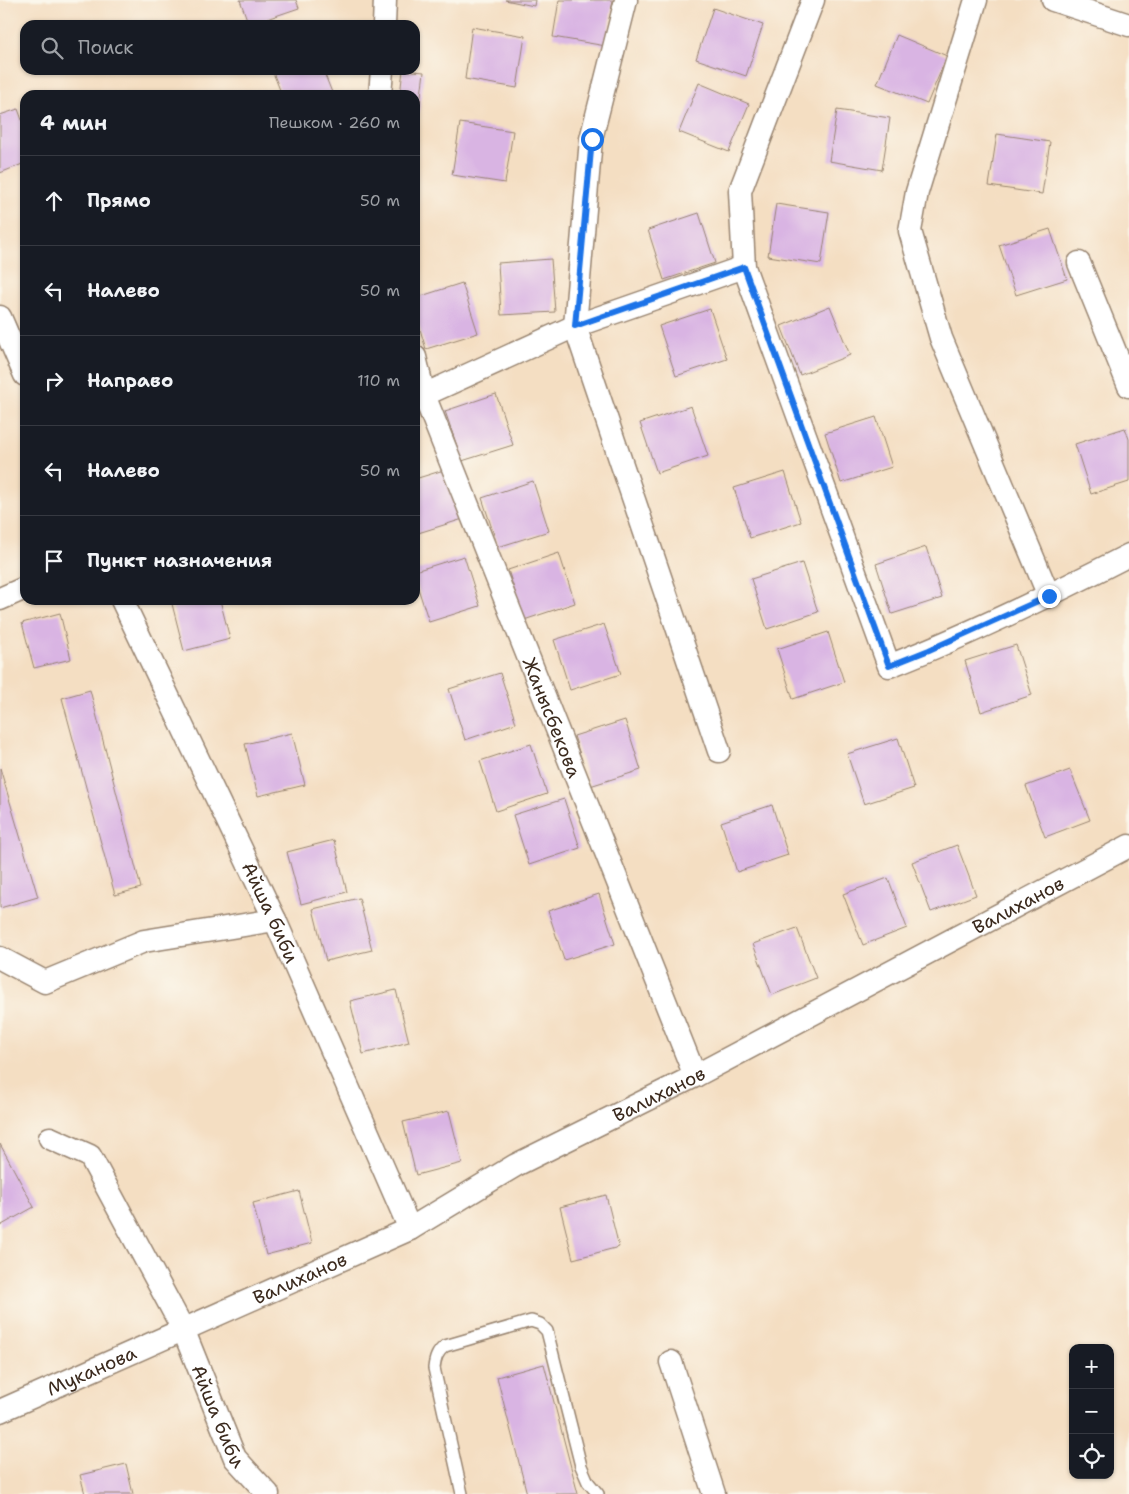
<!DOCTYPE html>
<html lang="ru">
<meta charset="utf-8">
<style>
:root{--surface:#171b24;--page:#242831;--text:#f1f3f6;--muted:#9ea1a6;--line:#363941}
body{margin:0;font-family:"Shantell Sans",sans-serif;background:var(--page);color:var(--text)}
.controls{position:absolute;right:15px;bottom:15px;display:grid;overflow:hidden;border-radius:10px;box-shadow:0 1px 4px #0004}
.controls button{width:45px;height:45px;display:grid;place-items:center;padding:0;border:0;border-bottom:1px solid var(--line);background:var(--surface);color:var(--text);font:25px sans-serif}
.stop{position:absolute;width:15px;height:15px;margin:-11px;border:4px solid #1a73e8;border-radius:50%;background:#fff}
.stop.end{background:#1a73e8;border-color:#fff;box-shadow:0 1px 5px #0008}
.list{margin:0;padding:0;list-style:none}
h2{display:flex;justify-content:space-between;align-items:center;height:65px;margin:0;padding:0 20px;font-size:21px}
h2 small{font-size:16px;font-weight:400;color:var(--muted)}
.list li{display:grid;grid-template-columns:32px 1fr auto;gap:15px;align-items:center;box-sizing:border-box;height:90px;padding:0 20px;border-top:1px solid var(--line)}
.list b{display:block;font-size:19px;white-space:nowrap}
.list em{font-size:16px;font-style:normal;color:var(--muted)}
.icon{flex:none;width:28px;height:28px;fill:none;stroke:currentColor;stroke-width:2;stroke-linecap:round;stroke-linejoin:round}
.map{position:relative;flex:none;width:1129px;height:1494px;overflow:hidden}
.search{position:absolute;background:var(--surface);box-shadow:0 1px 4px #0004;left:20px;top:20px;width:400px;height:55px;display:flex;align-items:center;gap:12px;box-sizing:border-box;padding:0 18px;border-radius:15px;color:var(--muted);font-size:19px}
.panel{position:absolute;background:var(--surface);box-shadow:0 1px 4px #0004;left:20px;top:90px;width:400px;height:515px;border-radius:15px}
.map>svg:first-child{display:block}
.building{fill:#d9b4e3}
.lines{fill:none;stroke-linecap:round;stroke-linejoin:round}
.lane-casing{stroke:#988470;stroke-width:14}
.street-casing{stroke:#988470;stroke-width:25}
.lane{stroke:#fff;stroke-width:11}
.street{stroke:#fff;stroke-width:22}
.route{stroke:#1a73e8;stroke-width:6}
.labels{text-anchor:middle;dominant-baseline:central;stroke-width:4;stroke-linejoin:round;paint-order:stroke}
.street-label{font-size:19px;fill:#3b2a1e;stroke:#fbf7ec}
</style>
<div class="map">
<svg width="1129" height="1494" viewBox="0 0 1129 1494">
<rect width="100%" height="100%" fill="#fbf7ec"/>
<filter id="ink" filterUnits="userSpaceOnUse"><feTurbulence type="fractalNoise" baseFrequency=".02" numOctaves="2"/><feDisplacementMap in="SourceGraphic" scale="10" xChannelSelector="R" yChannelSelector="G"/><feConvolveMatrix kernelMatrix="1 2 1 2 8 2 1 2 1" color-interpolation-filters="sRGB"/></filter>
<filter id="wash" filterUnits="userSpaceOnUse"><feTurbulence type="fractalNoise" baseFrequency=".0096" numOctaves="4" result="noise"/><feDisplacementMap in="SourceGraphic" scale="20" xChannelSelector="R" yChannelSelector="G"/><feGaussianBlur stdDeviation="1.12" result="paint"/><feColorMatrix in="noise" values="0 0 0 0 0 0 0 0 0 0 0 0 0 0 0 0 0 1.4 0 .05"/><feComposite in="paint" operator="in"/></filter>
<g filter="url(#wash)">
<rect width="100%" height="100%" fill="#f4dec2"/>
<g id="blocks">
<g class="building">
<path d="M240 0H296L299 8 249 25Z"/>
<path d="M505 0H535L534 6Z"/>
<path d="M559 0H613L606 46 553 37Z"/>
<path d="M713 8 763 25 746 76 696 59Z"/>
<path d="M472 27 525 36 517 88 465 79Z"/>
<path d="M897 35 947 56 927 104 877 84Z"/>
<path d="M272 70H323L333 95H282Z"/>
<path d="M403 70 424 72 418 119 415 118V95H400Z"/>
<path d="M699 83 749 104 729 152 679 132Z"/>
<path d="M18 109 25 128V163L0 173V115Z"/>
<path d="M837 110 890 118 882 170 829 161Z"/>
<path d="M460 123 513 131 505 183 452 175Z"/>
<path d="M997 134 1050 142 1042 194 989 186Z"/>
<path d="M776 204 829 212 821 264 768 256Z"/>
<path d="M699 213 715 263 664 280 648 230Z"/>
<path d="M1050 229 1067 279 1016 295 999 245Z"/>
<path d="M551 259 555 312 501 315 498 263Z"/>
<path d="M462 283 478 333 426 349 415 313V298Z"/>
<path d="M830 306 850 355 800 375 781 326Z"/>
<path d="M710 309 727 359 676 376 659 326Z"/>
<path d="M496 394 513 445 462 461 445 411Z"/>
<path d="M691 406 708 456 657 473 640 423Z"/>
<path d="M876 417 892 467 841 483 825 433Z"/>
<path d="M1125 428 1129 439V482L1091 494 1075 444Z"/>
<path d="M447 469 463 519 415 534V479Z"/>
<path d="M785 472 801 522 750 538 734 488Z"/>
<path d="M533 481 549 531 498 547 482 498Z"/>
<path d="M926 547 942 598 892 614 876 564Z"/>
<path d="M559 553 575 603 524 620 508 570Z"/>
<path d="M464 556 480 606 429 622 415 579V571Z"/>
<path d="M802 563 818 612 767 629 751 579Z"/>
<path d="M171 600H220L230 639 184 651Z"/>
<path d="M60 613 71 659 34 668 22 623Z"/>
<path d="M604 624 621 674 570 690 554 640Z"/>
<path d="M828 632 844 682 793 699 777 649Z"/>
<path d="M1016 645 1032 695 981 712 965 661Z"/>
<path d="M500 673 516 723 465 740 449 689Z"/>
<path d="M90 690 141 888 115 895 62 698Z"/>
<path d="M625 720 641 770 590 786 574 736Z"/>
<path d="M292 733 305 785 258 796 245 744Z"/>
<path d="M898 738 914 788 864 804 847 754Z"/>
<path d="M531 744 547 794 496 811 480 761Z"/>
<path d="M0 768 38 897 0 908Z"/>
<path d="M1070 770 1090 820 1045 837 1026 786Z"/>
<path d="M564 799 580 848 529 865 513 815Z"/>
<path d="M772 805 788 855 737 872 721 822Z"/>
<path d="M334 840 347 892 301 904 287 852Z"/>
<path d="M957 845 976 895 931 912 912 862Z"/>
<path d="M888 878 907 928 863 945 843 894Z"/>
<path d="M599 894 615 944 564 960 548 911Z"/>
<path d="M359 898 372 950 326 961 313 909Z"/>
<path d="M797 928 816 978 772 995 753 944Z"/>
<path d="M396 990 409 1042 363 1054 350 1001Z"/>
<path d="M449 1111 462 1163 416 1175 403 1122Z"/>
<path d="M0 1144 34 1207 0 1226Z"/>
<path d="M299 1191 312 1243 266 1255 253 1203Z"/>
<path d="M606 1195 619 1247 573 1259 560 1207Z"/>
<path d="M544 1364 578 1494H527L497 1377Z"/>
<path d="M126 1464 133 1494H85L80 1475Z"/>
</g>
</g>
</g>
<g filter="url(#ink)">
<use href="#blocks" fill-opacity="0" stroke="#988470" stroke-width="1"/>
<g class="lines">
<defs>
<path id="lane" d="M462 1494 434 1368C435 1359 437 1352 445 1346L531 1321 540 1324 547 1331 581 1466 588 1482 598 1494"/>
<g id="street">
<path d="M626 0 591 139 575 326 719 751"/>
<path d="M813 0 740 191 744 267 889 666C971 634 1051 595 1129 555"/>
<path d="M976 0 917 192 910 231 941 338 1049 596"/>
<path d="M1053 0 1129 25"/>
<path d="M384 25 385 0"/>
<path d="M380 95 382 70"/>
<path d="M1079 263 1129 386"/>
<path d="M0 317 25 375"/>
<path id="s1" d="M415 357 424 395 695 1076"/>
<path d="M424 395 575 326 744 267"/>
<path d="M0 599 25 588"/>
<path id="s2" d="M122 600 275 920 410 1229"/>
<path d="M0 958 45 982 144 941 275 920"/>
<path id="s3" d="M50 1138 90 1156 183 1329 235 1458 268 1494"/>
<path d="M671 1362 714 1494"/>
<path id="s4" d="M0 1411 410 1229 516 1165 695 1076 1129 846"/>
</g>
</defs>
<use href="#lane" class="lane-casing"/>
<use href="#street" class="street-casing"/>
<use href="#lane" class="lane"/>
<use href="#street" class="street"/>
</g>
</g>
<g class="lines" filter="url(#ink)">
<path class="route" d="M592 139 575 326 744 267 889 666 929 650 1049 596"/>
</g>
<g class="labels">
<g class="street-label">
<text stroke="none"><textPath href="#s1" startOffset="386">Жанысбекова</textPath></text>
<text stroke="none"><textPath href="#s4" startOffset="1138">Валиханов</textPath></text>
<text stroke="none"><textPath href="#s2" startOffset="346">Айша биби</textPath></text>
<text stroke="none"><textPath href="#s4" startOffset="732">Валиханов</textPath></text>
<text stroke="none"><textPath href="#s4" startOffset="328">Валиханов</textPath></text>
<text stroke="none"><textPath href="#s4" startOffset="100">Муканова</textPath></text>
<text stroke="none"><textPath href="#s3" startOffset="334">Айша биби</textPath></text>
</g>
</g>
</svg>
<div class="controls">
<button>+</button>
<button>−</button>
<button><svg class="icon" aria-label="locate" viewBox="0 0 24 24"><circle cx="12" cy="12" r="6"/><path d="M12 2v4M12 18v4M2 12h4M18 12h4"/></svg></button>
</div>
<div class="stop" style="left:592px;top:139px"></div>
<div class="stop end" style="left:1049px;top:596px"></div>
<div class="search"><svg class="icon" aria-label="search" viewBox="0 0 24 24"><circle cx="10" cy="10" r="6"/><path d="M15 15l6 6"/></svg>Поиск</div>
<section class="panel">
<h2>4 мин<small>Пешком · 260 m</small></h2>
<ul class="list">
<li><svg class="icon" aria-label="ahead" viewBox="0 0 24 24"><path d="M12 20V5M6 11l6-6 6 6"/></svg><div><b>Прямо</b></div><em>50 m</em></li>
<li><svg class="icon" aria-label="left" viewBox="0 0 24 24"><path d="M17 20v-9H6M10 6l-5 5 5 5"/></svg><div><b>Налево</b></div><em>50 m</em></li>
<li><svg class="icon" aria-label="right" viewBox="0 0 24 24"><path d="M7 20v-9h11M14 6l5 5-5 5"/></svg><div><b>Направо</b></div><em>110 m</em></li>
<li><svg class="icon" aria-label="left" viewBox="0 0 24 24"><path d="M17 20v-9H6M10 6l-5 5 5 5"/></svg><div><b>Налево</b></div><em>50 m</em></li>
<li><svg class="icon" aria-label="arrive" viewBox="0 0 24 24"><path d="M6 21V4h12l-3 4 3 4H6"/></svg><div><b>Пункт назначения</b></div></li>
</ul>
</section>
</div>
